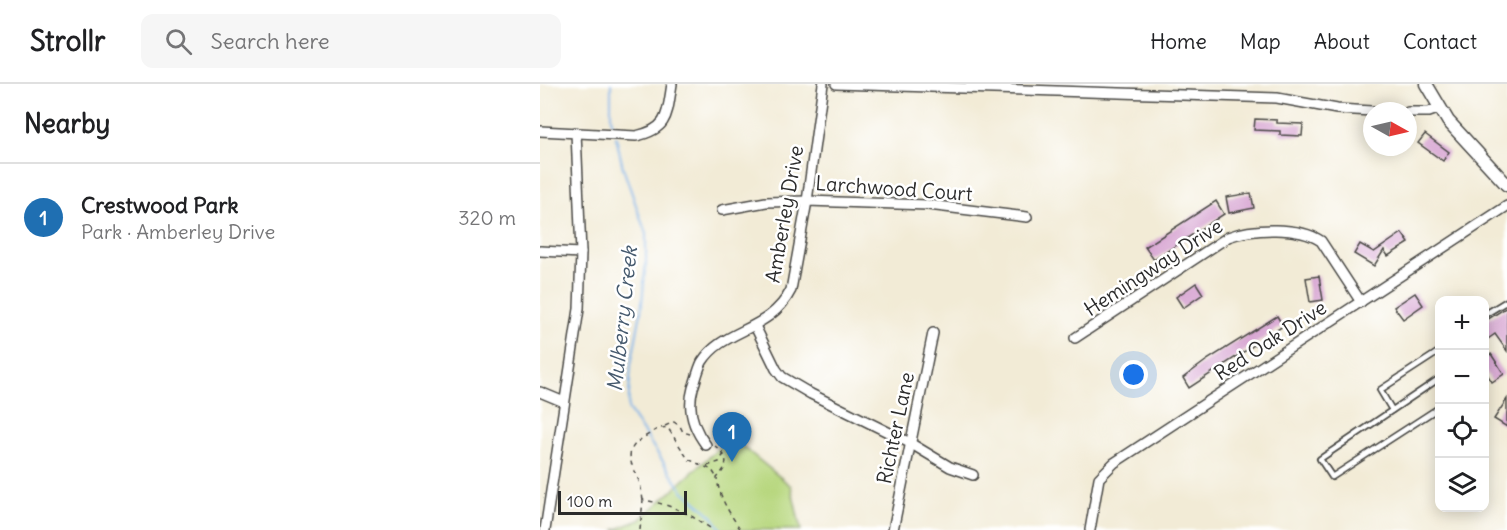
<!DOCTYPE html>
<meta charset="utf-8">
<style>
:root{--surface:#fff;--page:#f6f6f6;--text:#202124;--muted:#757577;--line:#e0e0e0;--accent:#1f6fb2}
body{margin:0;font-family:Delius,sans-serif;background:var(--page);color:var(--text)}
.controls{position:absolute;right:18px;bottom:18px;display:grid;overflow:hidden;border-radius:12px;box-shadow:0 3px 15px #0003}
.controls button{width:54px;height:54px;display:grid;place-items:center;padding:0;border:0;border-bottom:2px solid var(--line);background:var(--surface);color:var(--text);font:30px sans-serif}
.compass{position:absolute;left:823px;top:18px;width:54px;height:54px;border-radius:50%;background:var(--surface);box-shadow:0 3px 15px #0003;rotate:98deg}
.scale{position:absolute;left:18px;bottom:15px;width:129px;box-sizing:border-box;padding-left:6px;border:3px solid #2b2b2b;border-top:0;font-size:16px;line-height:21px;white-space:nowrap;color:#2b2b2b;-webkit-text-stroke:4px #fff;paint-order:stroke}
.you{position:absolute;left:594px;top:291px;width:21px;height:21px;margin:-15px;border:4px solid #fff;border-radius:50%;background:#1a73e8;box-shadow:0 0 0 9px #1a73e833}
.badge{display:grid;place-items:center;width:39px;height:39px;border-radius:50%;background:var(--accent);color:#fff;font-size:20px;font-weight:700}
.pin{position:absolute;translate:-50% -50px;filter:drop-shadow(0 2px 3px #0008)}
.pin::after{content:'';position:absolute;top:32px;width:21px;height:18px;background:inherit;clip-path:polygon(0 0,100% 0,50% 100%)}
.list{margin:0;padding:0;list-style:none}
h2{display:flex;justify-content:space-between;align-items:center;height:78px;margin:0;padding:0 24px;font-size:26px}
h2 small{font-size:20px;font-weight:400;color:var(--muted)}
.list li{display:grid;grid-template-columns:39px 1fr auto;gap:18px;align-items:center;box-sizing:border-box;height:108px;padding:0 24px;border-top:2px solid var(--line)}
.list b{display:block;font-size:22px;white-space:nowrap}
.list p{margin:0;font-size:20px;white-space:nowrap;color:var(--muted)}
.list em{font-size:20px;font-style:normal;color:var(--muted)}
.icon{flex:none;width:33px;height:33px;fill:none;stroke:currentColor;stroke-width:2;stroke-linecap:round;stroke-linejoin:round}
.map{position:relative;flex:none;width:967px;height:446px;overflow:hidden}
header{display:flex;align-items:center;gap:36px;box-sizing:border-box;height:84px;padding:0 30px;background:var(--surface);border-bottom:2px solid var(--line)}
header strong{font-size:28px}
nav{display:flex;gap:33px;margin-inline-start:auto;font-size:21px}
.search{width:420px;height:54px;background:var(--page);display:flex;align-items:center;gap:15px;box-sizing:border-box;padding:0 21px;border-radius:12px;color:var(--muted);font-size:22px}
main{display:flex}
aside{flex:1;background:var(--surface)}
.map>svg:first-child{display:block}
.green{fill:#b7d77e;stroke:#718154;stroke-width:1.5}
.lines{fill:none;stroke-linecap:round;stroke-linejoin:round}
.stream{stroke:#79b1e9;stroke-width:2}
.building{fill:#d6a2d0}
.service-casing{stroke:#494845;stroke-width:8}
.minor-casing{stroke:#494845;stroke-width:12}
.tertiary-casing{stroke:#494845;stroke-width:15}
.path{stroke:#494845;stroke-width:1.5;stroke-dasharray:4.5 4.5;stroke-linecap:butt}
.service{stroke:#fff;stroke-width:4.5}
.minor{stroke:#fff;stroke-width:9}
.tertiary{stroke:#fff;stroke-width:12}
.labels{text-anchor:middle;dominant-baseline:central;stroke-width:5;stroke-linejoin:round;paint-order:stroke}
.street-label{font-size:20px;fill:#2b2b2b;stroke:#fff}
.water-label{font-size:21px;font-style:italic;fill:#465a6e;stroke:#fff}
</style>
<header>
<strong>Strollr</strong>
<div class="search"><svg class="icon" aria-label="search" viewBox="0 0 24 24"><circle cx="10" cy="10" r="6"/><path d="M15 15l6 6"/></svg>Search here</div>
<nav><a>Home</a><a>Map</a><a>About</a><a>Contact</a></nav>
</header>
<main>
<aside>
<h2>Nearby<small></small></h2>
<ul class="list">
<li><span class="badge">1</span><div><b>Crestwood Park</b><p>Park · Amberley Drive</p></div><em>320 m</em></li>
</ul>
</aside>
<div class="map">
<svg width="967" height="446" viewBox="0 0 967 446">
<rect width="100%" height="100%" fill="#fff"/>
<filter id="ink" filterUnits="userSpaceOnUse"><feTurbulence type="fractalNoise" baseFrequency=".0167" numOctaves="2"/><feDisplacementMap in="SourceGraphic" scale="12" xChannelSelector="R" yChannelSelector="G"/><feConvolveMatrix kernelMatrix="1 2 1 2 8 2 1 2 1" color-interpolation-filters="sRGB"/></filter>
<filter id="wash" filterUnits="userSpaceOnUse"><feTurbulence type="fractalNoise" baseFrequency=".008" numOctaves="4" result="noise"/><feDisplacementMap in="SourceGraphic" scale="24" xChannelSelector="R" yChannelSelector="G"/><feGaussianBlur stdDeviation="1.35" result="paint"/><feColorMatrix in="noise" values="0 0 0 0 0 0 0 0 0 0 0 0 0 0 0 0 0 1.4 0 .05"/><feComposite in="paint" operator="in"/></filter>
<g filter="url(#wash)">
<rect width="100%" height="100%" fill="#f2ebd6"/>
<path class="green" d="M191 353 251 402 261 446H74L100 436Z"/>
<g class="lines">
<g class="stream">
<path d="M71 0V34L75 48"/>
<path d="M76 53 83 84 106 150V178L101 228 91 281 88 325 142 406 172 432 182 446"/>
</g>
</g>
<g id="blocks">
<g class="building">
<path d="M715 35 737 36V39L763 40 762 52 740 51V47L714 46Z"/>
<path d="M885 50 909 68 903 77 878 59Z"/>
<path d="M711 109 714 124 689 129 686 113Z"/>
<path d="M676 117 684 130 614 176 605 163Z"/>
<path d="M862 149 869 159 848 172 844 166 834 182 814 170 820 160 834 168Z"/>
<path d="M779 192 783 216 770 218 766 194Z"/>
<path d="M656 199 663 210 643 224 636 213Z"/>
<path d="M875 209 883 221 863 235 854 223Z"/>
<path d="M967 223V267L955 250 945 257V237Z"/>
<path d="M737 232 743 242 649 304 643 294 667 276Z"/>
<path d="M951 270 964 290 952 298 945 287V274Z"/>
<path d="M967 315V343L954 335Z"/>
</g>
</g>
</g>
<g filter="url(#ink)">
<use href="#blocks" fill-opacity="0" stroke="#494845" stroke-width="1.5"/>
<g class="lines">
<defs>
<g id="service">
<path d="M944 231 967 217"/>
<path d="M900 294 780 375 792 393 900 323"/>
<path d="M852 326 840 306 900 267"/>
</g>
<g id="minor">
<path d="M296 0 737 14 797 25 832 27"/>
<path d="M868 28H889L900 24"/>
<path d="M0 47 96 52C129 45 127 30 132 0"/>
<path d="M182 126 226 118 267 117 388 121 487 133"/>
<path d="M0 167 41 169"/>
<path d="M215 242 236 285 242 293 271 310 370 359 410 383 433 391"/>
<path d="M535 254 688 153C712 144 759 142 781 157L821 218"/>
<path d="M0 308 24 318"/>
<path d="M166 361C153 344 147 325 153 304 156 296 158 286 162 278 183 244 230 248 251 206L267 117 283 0"/>
<path d="M5 446 39 225 41 169 36 48"/>
<path d="M353 446 393 249"/>
<path d="M550 446 559 394 574 379 967 122"/>
</g>
<path id="tertiary" d="M886 0 908 37 967 101"/>
</defs>
<use href="#service" class="service-casing"/>
<use href="#minor" class="minor-casing"/>
<use href="#tertiary" class="tertiary-casing"/>
<g class="path">
<path d="M125 342 134 338 140 342 143 348 150 350"/>
<path d="M175 362C189 373 189 381 177 394 179 414 190 430 201 446"/>
<path d="M167 382 179 378 184 370"/>
<path d="M103 416C102 410 101 403 99 397 90 377 82 366 106 352 113 348 119 342 128 344L148 375 172 386 177 394"/>
<path d="M100 446 103 416C131 420 150 430 173 446"/>
</g>
<use href="#service" class="service"/>
<use href="#minor" class="minor"/>
<use href="#tertiary" class="tertiary"/>
</g>
</g>
<g class="labels">
<g class="street-label">
<text transform="translate(354 104) rotate(4)">Larchwood Court</text>
<text transform="translate(244 130) rotate(-80)">Amberley Drive</text>
<text transform="translate(613 183) rotate(-33)">Hemingway Drive</text>
<text transform="translate(730 256) rotate(-33)">Red Oak Drive</text>
<text transform="translate(355 344) rotate(-78)">Richter Lane</text>
</g>
<g class="water-label">
<text transform="translate(82 235) rotate(-84)">Mulberry Creek</text>
</g>
</g>
</svg>
<div class="controls">
<button>+</button>
<button>−</button>
<button><svg class="icon" aria-label="locate" viewBox="0 0 24 24"><circle cx="12" cy="12" r="6"/><path d="M12 2v4M12 18v4M2 12h4M18 12h4"/></svg></button>
<button><svg class="icon" aria-label="layers" viewBox="0 0 24 24"><path d="M12 4l9 5-9 5-9-5zM3 14l9 5 9-5"/></svg></button>
</div>
<svg class="compass" viewBox="-18 -18 36 36"><path d="M0-13l5 13h-10z" fill="#e53935"/><path d="M0 13l5-13h-10z" fill="#757577"/></svg>
<div class="scale">100 m</div>
<div class="you"></div>
<div class="pin badge" style="left:192px;top:378px">1</div>
</div>
</main>
